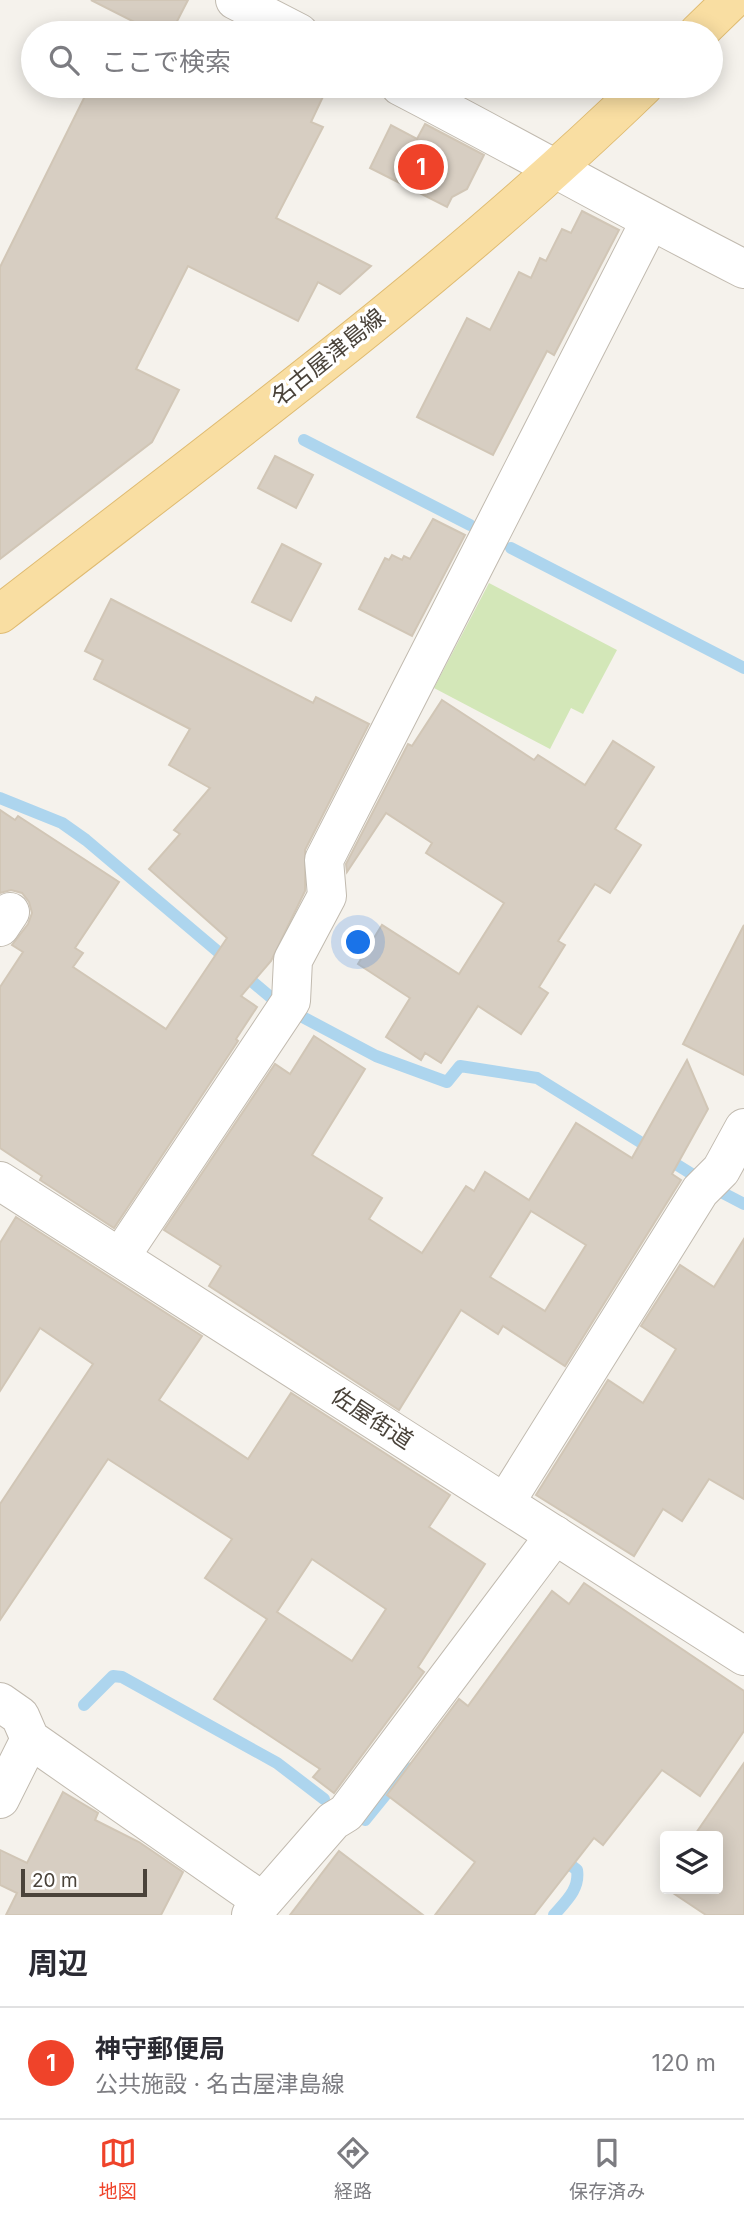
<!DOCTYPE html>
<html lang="ja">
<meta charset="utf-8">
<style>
:root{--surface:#fff;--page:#f2f2f3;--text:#2b2b33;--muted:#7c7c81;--line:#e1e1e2;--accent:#ef432a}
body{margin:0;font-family:Inter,"Noto Sans JP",sans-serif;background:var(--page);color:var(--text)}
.controls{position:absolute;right:21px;bottom:21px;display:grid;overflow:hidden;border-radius:7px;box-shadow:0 4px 18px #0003}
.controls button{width:63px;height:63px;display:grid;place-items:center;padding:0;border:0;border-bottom:2px solid var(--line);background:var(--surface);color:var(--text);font:35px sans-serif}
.scale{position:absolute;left:21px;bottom:18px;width:126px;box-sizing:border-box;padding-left:7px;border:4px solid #4a433a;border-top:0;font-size:19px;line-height:24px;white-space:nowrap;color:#4a433a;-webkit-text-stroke:5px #fff;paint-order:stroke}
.you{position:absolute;left:359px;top:943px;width:24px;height:24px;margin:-18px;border:5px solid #fff;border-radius:50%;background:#1a73e8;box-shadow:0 0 0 10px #1a73e833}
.badge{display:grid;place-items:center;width:46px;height:46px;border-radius:50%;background:var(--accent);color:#fff;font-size:23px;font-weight:700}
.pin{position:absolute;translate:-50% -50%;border:4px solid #fff;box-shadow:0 2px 7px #0006}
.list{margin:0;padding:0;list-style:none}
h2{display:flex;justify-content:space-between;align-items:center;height:91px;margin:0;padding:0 28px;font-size:30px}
h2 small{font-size:23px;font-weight:400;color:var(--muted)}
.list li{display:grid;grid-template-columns:46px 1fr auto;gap:21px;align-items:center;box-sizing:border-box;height:112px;padding:0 28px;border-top:2px solid var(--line)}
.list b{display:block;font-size:26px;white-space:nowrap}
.list p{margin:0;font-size:23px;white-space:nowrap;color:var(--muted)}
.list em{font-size:23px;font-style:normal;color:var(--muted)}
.icon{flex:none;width:38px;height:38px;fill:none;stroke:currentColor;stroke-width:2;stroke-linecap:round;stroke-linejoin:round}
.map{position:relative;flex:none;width:744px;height:1915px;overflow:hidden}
.search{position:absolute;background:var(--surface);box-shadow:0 4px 18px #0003;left:21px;right:21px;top:21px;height:77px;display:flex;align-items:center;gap:18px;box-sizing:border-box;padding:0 24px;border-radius:38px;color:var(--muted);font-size:26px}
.sheet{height:203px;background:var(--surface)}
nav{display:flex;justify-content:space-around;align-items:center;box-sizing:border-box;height:98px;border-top:2px solid var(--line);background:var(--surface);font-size:19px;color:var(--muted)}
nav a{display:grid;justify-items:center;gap:4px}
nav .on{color:var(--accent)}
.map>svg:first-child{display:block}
.green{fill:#d3e7b8}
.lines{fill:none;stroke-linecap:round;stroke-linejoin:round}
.stream{stroke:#add5ee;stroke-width:12}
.building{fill:#d7cec2;stroke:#d1c6b6;stroke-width:2;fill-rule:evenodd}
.minor-casing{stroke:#c1baaf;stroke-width:40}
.major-casing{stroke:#dfbb71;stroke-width:40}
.minor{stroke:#fff;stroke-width:38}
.major{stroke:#f9dea2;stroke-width:38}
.labels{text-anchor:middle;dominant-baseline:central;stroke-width:7;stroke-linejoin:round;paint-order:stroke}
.street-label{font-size:23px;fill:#4a433a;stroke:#fff}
</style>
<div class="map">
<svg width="744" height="1915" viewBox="0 0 744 1915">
<rect width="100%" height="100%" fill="#f5f2ec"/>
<path class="green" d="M489 583 617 650 583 714 571 708 550 749 434 688Z"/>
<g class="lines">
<g class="stream">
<path d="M304 440 470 525"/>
<path d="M511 548 744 668"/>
<path d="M0 798 62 823 86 840 229 961"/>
<path d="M242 973 274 1000"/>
<path d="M295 1013 376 1056 447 1082 460 1066 537 1078 695 1176"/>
<path d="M721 1192 744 1204"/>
<path d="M84 1705 113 1676 122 1677 277 1763 324 1799"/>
<path d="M358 1814 365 1820 404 1772 418 1765"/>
<path d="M554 1915C566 1901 580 1889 577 1870L559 1856"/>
</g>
</g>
<g class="building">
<path d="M91 0H188L171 33H156Z"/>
<path d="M90 86H328L311 122 323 127 276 218 371 266 340 294 318 282 298 321 188 266 136 369 179 390 152 442 0 559V267Z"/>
<path d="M425 124 484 155 467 189 452 197 447 207 370 168 391 125 417 139Z"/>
<path d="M582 211 619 230 554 355 547 351 493 455 417 417 467 318 490 330 519 272 531 278 540 258 546 261 562 229 571 233Z"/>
<path d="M275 456 313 475 296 508 258 488Z"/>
<path d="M433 519 465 535 412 636 359 609 385 558 389 560 392 555 402 560 404 556 410 559Z"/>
<path d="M282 544 321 564 291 621 252 602Z"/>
<path d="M111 599 313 703 316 697 369 724 305 850V891L271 961 241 996 257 1007 236 1039 238 1041 114 1228 40 1180 42 1176 0 1148V987L23 952 12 945 28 924 32 913 29 902 22 893 11 890 0 893V810L15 820 18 816 119 882 75 948 83 953 73 967 166 1029 227 938 149 869 180 834 174 830 210 788 169 765 190 729 94 679 103 660 85 651Z"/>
<path d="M442 700 534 760 538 755 585 785 613 741 654 767 615 829 641 845 610 893 595 884 558 941 565 945 539 987 548 993 521 1034 478 1006 441 1063 425 1053 421 1060 386 1037 410 998 358 964 382 925 459 974 504 903 426 853 432 843 386 813 347 872 346 864 408 744 412 746Z"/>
<path d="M744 925V1075L683 1044Z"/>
<path d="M314 1036 365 1069 312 1155 382 1198 369 1219 422 1253 466 1186 474 1191 485 1172 529 1200 576 1123 632 1158 687 1060 708 1109 672 1174 681 1180 565 1366 503 1326 498 1334 461 1310 399 1410 209 1286 221 1266 164 1230 275 1064 290 1074ZM531 1211 586 1245 545 1311 490 1277Z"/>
<path d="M16 1217 202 1336 159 1400 248 1459 291 1393 450 1495 429 1527 485 1564 418 1667 424 1672 334 1793 313 1777 320 1769 214 1699 267 1619 205 1578 232 1539 108 1459 0 1620V1504L93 1364 40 1328 0 1391V1243ZM312 1559 386 1609 352 1661 277 1612Z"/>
<path d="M744 1239V1499L709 1479 682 1521 663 1509 634 1556 536 1495 608 1380 643 1403 676 1349 641 1326 680 1265 714 1287Z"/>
<path d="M584 1583 744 1691V1731L700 1796 662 1770 603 1845 594 1838 534 1915H435L475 1862 387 1795 459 1699 468 1706 552 1591 569 1604Z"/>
<path d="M744 1763V1915H706L667 1889H718V1836H694Z"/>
<path d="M63 1792 98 1813 95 1820 139 1842 183 1872 161 1915H6L17 1893 0 1885V1850L27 1863Z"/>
<path d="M339 1851 423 1915H290Z"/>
</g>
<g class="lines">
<defs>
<g id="minor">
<path d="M235 0 299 33"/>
<path d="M400 86C516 146 628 210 744 269"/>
<path d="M0 927 10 912"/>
<path d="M0 1181 744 1656"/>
<path d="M121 1256 291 1001 293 960 327 896 324 860 650 221"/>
<path d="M505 1503 700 1191 721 1170 744 1128"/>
<path d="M0 1702 20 1716 30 1739 262 1901"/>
<path d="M0 1799 30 1739"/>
<path d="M251 1915 333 1821 346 1813 555 1535"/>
</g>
<g id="major">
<path d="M698 33 732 0"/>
<path d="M0 614C219 444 445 279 644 86"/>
</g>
</defs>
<use href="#minor" class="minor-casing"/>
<use href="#major" class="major-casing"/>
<use href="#minor" class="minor"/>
<use href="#major" class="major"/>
</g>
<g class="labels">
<g class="street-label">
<text transform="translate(328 357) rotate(-39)">名古屋津島線</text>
<text transform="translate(372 1418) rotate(33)">佐屋街道</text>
</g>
</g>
</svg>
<div class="controls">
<button><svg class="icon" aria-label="layers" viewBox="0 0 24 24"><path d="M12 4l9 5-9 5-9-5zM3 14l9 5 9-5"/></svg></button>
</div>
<div class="scale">20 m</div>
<div class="you"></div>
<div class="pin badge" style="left:421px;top:167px">1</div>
<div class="search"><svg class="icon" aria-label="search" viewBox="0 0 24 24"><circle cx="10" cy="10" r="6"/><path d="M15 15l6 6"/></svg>ここで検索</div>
</div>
<section class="sheet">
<h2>周辺<small></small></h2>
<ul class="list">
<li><span class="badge">1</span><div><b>神守郵便局</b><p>公共施設 · 名古屋津島線</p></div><em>120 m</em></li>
</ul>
</section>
<nav>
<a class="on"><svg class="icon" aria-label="map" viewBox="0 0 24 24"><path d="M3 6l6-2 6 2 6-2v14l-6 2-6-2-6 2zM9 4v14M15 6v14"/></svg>地図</a>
<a><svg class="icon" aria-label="directions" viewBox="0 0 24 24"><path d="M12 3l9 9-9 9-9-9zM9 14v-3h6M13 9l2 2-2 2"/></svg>経路</a>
<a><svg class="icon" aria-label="saved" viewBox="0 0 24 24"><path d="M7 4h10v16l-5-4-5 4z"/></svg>保存済み</a>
</nav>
